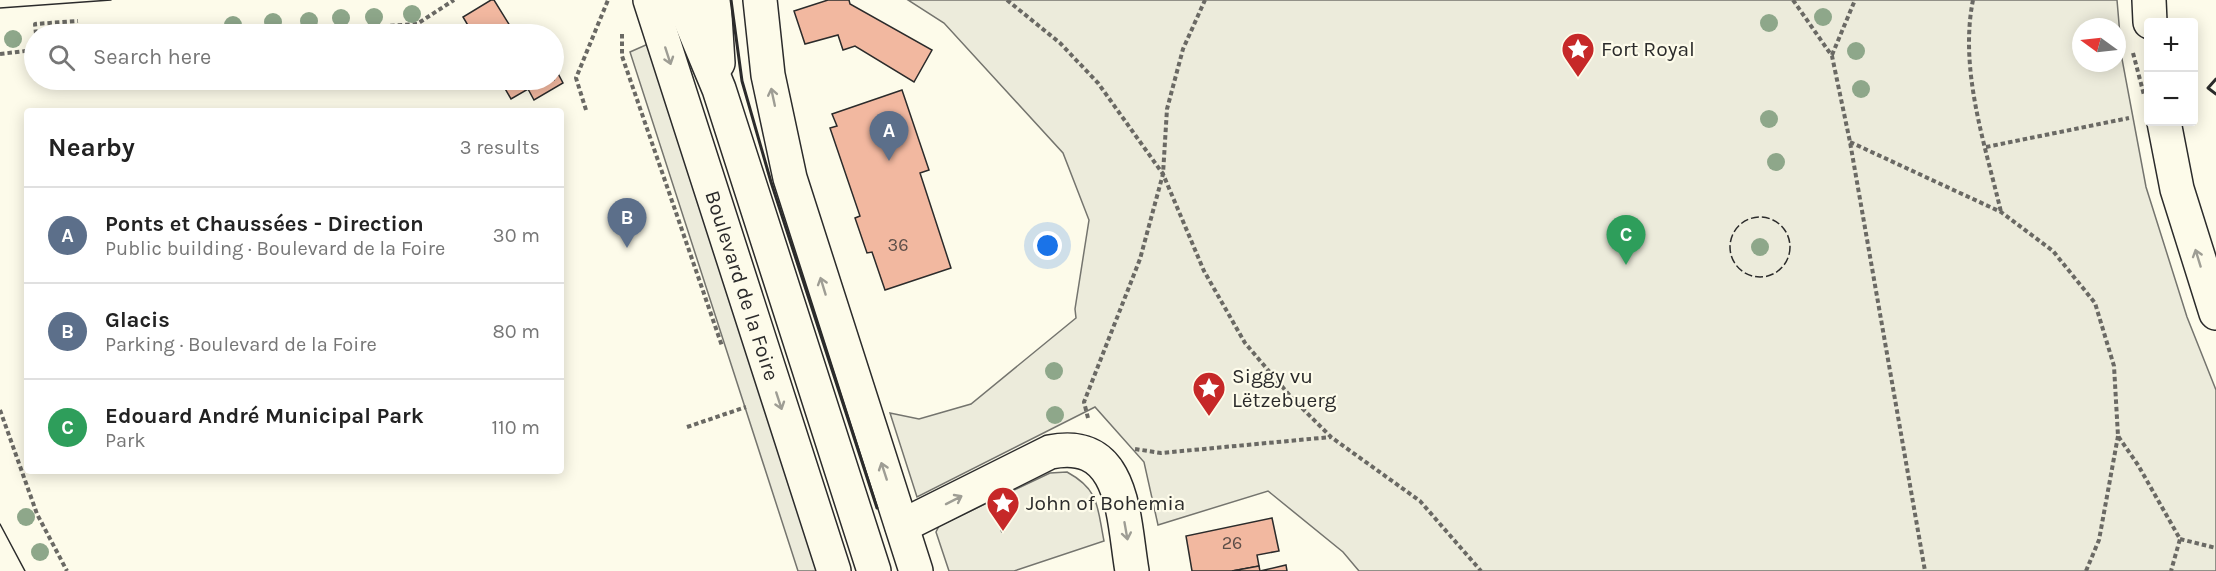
<!DOCTYPE html>
<meta charset="utf-8">
<style>
:root{--surface:#fff;--page:#f2f2f2;--text:#222;--muted:#767676;--line:#e0e0e0;--accent:#0b8043}
body{margin:0;font-family:Karla,sans-serif;background:var(--page);color:var(--text)}
.controls{position:absolute;right:18px;top:18px;display:grid;overflow:hidden;border-radius:6px;box-shadow:0 3px 15px #0003}
.controls button{width:54px;height:54px;display:grid;place-items:center;padding:0;border:0;border-bottom:2px solid var(--line);background:var(--surface);color:var(--text);font:30px sans-serif}
.compass{position:absolute;left:2072px;top:18px;width:54px;height:54px;border-radius:50%;background:var(--surface);box-shadow:0 3px 15px #0003;rotate:285deg}
.you{position:absolute;left:1048px;top:246px;width:21px;height:21px;margin:-15px;border:4px solid #fff;border-radius:50%;background:#1a73e8;box-shadow:0 0 0 9px #1a73e833}
.badge{display:grid;place-items:center;width:39px;height:39px;border-radius:50%;background:var(--accent);color:#fff;font-size:20px;font-weight:700}
.pin{position:absolute;translate:-50% -50px;filter:drop-shadow(0 2px 3px #0008)}
.pin::after{content:'';position:absolute;top:32px;width:21px;height:18px;background:inherit;clip-path:polygon(0 0,100% 0,50% 100%)}
.list{margin:0;padding:0;list-style:none}
h2{display:flex;justify-content:space-between;align-items:center;height:78px;margin:0;padding:0 24px;font-size:26px}
h2 small{font-size:20px;font-weight:400;color:var(--muted)}
.list li{display:grid;grid-template-columns:39px 1fr auto;gap:18px;align-items:center;box-sizing:border-box;height:96px;padding:0 24px;border-top:2px solid var(--line)}
.list b{display:block;font-size:22px;white-space:nowrap}
.list p{margin:0;font-size:20px;white-space:nowrap;color:var(--muted)}
.list em{font-size:20px;font-style:normal;color:var(--muted)}
.icon{flex:none;width:33px;height:33px;fill:none;stroke:currentColor;stroke-width:2;stroke-linecap:round;stroke-linejoin:round}
.map{position:relative;flex:none;width:2216px;height:571px;overflow:hidden}
.search{position:absolute;background:var(--surface);box-shadow:0 3px 15px #0003;left:24px;top:24px;width:540px;height:66px;display:flex;align-items:center;gap:15px;box-sizing:border-box;padding:0 21px;border-radius:33px;color:var(--muted);font-size:22px}
.panel{position:absolute;background:var(--surface);box-shadow:0 3px 15px #0003;left:24px;top:108px;width:540px;height:366px;border-radius:6px}
.map>svg:first-child{display:block}
.green{fill:#ecebdb;stroke:#74746e;stroke-width:1.5;fill-rule:evenodd}
.building{fill:#f2b8a0;stroke:#2b2b2b;stroke-width:1.5}
.lines{fill:none;stroke-linecap:round;stroke-linejoin:round}
.minor-casing{stroke:#2b2b2b;stroke-width:36}
.major-casing{stroke:#2b2b2b;stroke-width:36}
.path{stroke:#6a6964;stroke-width:4;stroke-dasharray:4.5 3;stroke-linecap:butt}
.minor{stroke:#fdfbea;stroke-width:33}
.major{stroke:#fdfbea;stroke-width:33}
.tram{stroke:#2b2b2b;stroke-width:1.5}
.fence{stroke:#2b2b2b;stroke-width:1.5;stroke-dasharray:8 3;stroke-linecap:butt}
.wall{stroke:#2b2b2b;stroke-width:3}
.tree{fill:#8ea78a}
.oneway{stroke:#9e9d94}
.labels{text-anchor:middle;dominant-baseline:central;stroke-width:4.5;stroke-linejoin:round;paint-order:stroke}
.number-label{font-size:18px;fill:#5d4e48}
.poi-label{font-size:21px;fill:#2b2b2b;stroke:#fdfbea;text-anchor:start}
.street-label{font-size:21px;fill:#2b2b2b;stroke:#fdfbea}
</style>
<div class="map">
<svg width="2216" height="571" viewBox="0 0 2216 571">
<rect width="100%" height="100%" fill="#fdfbea"/>
<g class="green">
<path d="M908 0H2117L2122 59 2146 187 2187 317 2216 390V571H1359L1343 552 1268 491 1158 525 1144 462 1095 407 917 497 890 413 919 419 971 404 1076 318 1075 309 1089 220 1063 153 944 23ZM2081 27H2117V63H2081Z"/>
<path d="M648 44 817 571H798L630 52Z"/>
<path d="M1067 472C1100 490 1097 507 1104 541L1014 571H949L936 532 939 526 1050 473Z"/>
</g>
<g class="building">
<path d="M491 0H494L515 34H473L463 17Z"/>
<path d="M828 0H849L850 4 932 50 914 82 855 46 843 50 838 35 805 44 794 11Z"/>
<path d="M554 66 563 83 534 100 528 89 511 99 500 80H554Z"/>
<path d="M902 90 929 170 920 173 951 268 885 290 872 252 867 253 855 218 860 216 830 128 837 126 832 114Z"/>
<path d="M1272 518 1279 551 1257 555 1259 566 1232 571H1192L1186 536Z"/>
<path d="M1286 565 1287 571H1260Z"/>
<path d="M1259 566 1260 571H1232Z"/>
</g>
<g class="lines">
<defs>
<path id="minor" d="M902 526 1050 452C1125 437 1123 518 1132 571"/>
<g id="major">
<path id="s1" d="M650 0 834 571"/>
<path d="M682 0 719 89 874 571"/>
<path d="M714 0 718 63"/>
<path d="M760 0 768 75 790 178 916 571"/>
<path d="M2149 0 2150 22"/>
<path d="M2164 122 2177 189 2216 313"/>
</g>
</defs>
<use href="#minor" class="minor-casing"/>
<use href="#major" class="major-casing"/>
<g class="path">
<path d="M1007 0 1060 43 1098 83 1163 174 1204 271 1245 343 1291 397 1331 437 1420 501 1481 571"/>
<path d="M1793 0 1832 56 1850 142 1925 571"/>
<path d="M1973 0C1959 70 1985 144 2001 212"/>
<path d="M398 25 403 34"/>
<path d="M36 34 35 24 78 21"/>
<path d="M263 34 417 24 454 0"/>
<path d="M622 34V56L722 346"/>
<path d="M2133 53 2144 95"/>
<path d="M0 54 34 50"/>
<path d="M1832 55 1855 0"/>
<path d="M586 110 576 78 608 0"/>
<path d="M1850 142 2001 212 2053 251 2095 303 2114 366 2118 436 2138 465 2180 539 2171 571"/>
<path d="M1986 147 2129 118"/>
<path d="M0 410 37 514 67 571"/>
<path d="M1088 418 1084 402 1140 259 1163 174 1167 109 1183 49 1205 0"/>
<path d="M687 427 746 407"/>
<path d="M1135 449 1161 453 1331 437"/>
<path d="M997 515 1003 532"/>
<path d="M2180 539 2216 548"/>
<path d="M2086 571 2099 540 2118 436"/>
</g>
<use href="#minor" class="minor"/>
<use href="#major" class="major"/>
<g class="tram">
<path d="M0 8 111 0"/>
<path d="M0 524 25 571"/>
</g>
<circle class="fence" cx="1760" cy="247" r="30"/>
<g class="wall">
<path d="M731 0 742 81 771 182 877 508"/>
<path d="M2216 79 2208 88 2216 94"/>
</g>
</g>
<g class="tree">
<circle cx="412" cy="14" r="9"/>
<circle cx="374" cy="17" r="9"/>
<circle cx="1823" cy="17" r="9"/>
<circle cx="341" cy="18" r="9"/>
<circle cx="309" cy="21" r="9"/>
<circle cx="273" cy="22" r="9"/>
<circle cx="1769" cy="23" r="9"/>
<circle cx="233" cy="25" r="9"/>
<circle cx="13" cy="39" r="9"/>
<circle cx="1856" cy="51" r="9"/>
<circle cx="1861" cy="89" r="9"/>
<circle cx="1769" cy="119" r="9"/>
<circle cx="1776" cy="162" r="9"/>
<circle cx="1760" cy="247" r="9"/>
<circle cx="1054" cy="371" r="9"/>
<circle cx="1055" cy="415" r="9"/>
<circle cx="26" cy="517" r="9"/>
<circle cx="40" cy="552" r="9"/>
</g>
<defs><path id="oneway-shaft" d="M-6 0H5M1.5-3L5.5 0L1.5 3" fill="none" stroke-width="1.6" stroke-linecap="round" stroke-linejoin="round" transform="scale(1.5)"/></defs>
<g class="oneway">
<use href="#oneway-shaft" transform="translate(668 56) rotate(72)"/>
<use href="#oneway-shaft" transform="translate(773 97) rotate(-102)"/>
<use href="#oneway-shaft" transform="translate(2198 258) rotate(-107)"/>
<use href="#oneway-shaft" transform="translate(823 286) rotate(-107)"/>
<use href="#oneway-shaft" transform="translate(779 401) rotate(72)"/>
<use href="#oneway-shaft" transform="translate(884 471) rotate(-108)"/>
<use href="#oneway-shaft" transform="translate(954 500) rotate(-27)"/>
<use href="#oneway-shaft" transform="translate(1126 531) rotate(80)"/>
</g>
<defs>
<symbol id="sight-pin" viewBox="-11 -11 22 30"><path d="M0 17L-7.5 6A9.5 9.5 0 1 1 7.5 6Z" fill="#c62828" stroke="#fdfbea"/><path d="M0-6L1.8-2.2L6-1.7L2.9 1.2L3.7 5.4L0 3.3L-3.7 5.4L-2.9 1.2L-6-1.7L-1.8-2.2Z" fill="#fff"/></symbol>
</defs>
<g fill-rule="evenodd">
<use href="#sight-pin" x="1559" y="30" width="38" height="52"/>
<use href="#sight-pin" x="1190" y="369" width="38" height="52"/>
<use href="#sight-pin" x="984" y="484" width="38" height="52"/>
</g>
<g class="labels">
<g class="number-label">
<text x="898" y="245">36</text>
<text x="1232" y="543">26</text>
</g>
<g class="poi-label">
<text x="1601" y="49">Fort Royal</text>
<text x="1232" y="376">Siggy vu<tspan x="1232" dy="24">Lëtzebuerg</tspan></text>
<text x="1026" y="503">John of Bohemia</text>
</g>
<g class="street-label">
<text stroke="none"><textPath href="#s1" startOffset="300">Boulevard de la Foire</textPath></text>
</g>
</g>
</svg>
<div class="controls">
<button>+</button>
<button>−</button>
</div>
<svg class="compass" viewBox="-18 -18 36 36"><path d="M0-13l5 13h-10z" fill="#e53935"/><path d="M0 13l5-13h-10z" fill="#767676"/></svg>
<div class="you"></div>
<div class="pin badge" style="left:889px;top:161px;background:#5c6f8a">A</div>
<div class="pin badge" style="left:627px;top:248px;background:#5c6f8a">B</div>
<div class="pin badge" style="left:1626px;top:265px;background:#2e9e5b">C</div>
<div class="search"><svg class="icon" aria-label="search" viewBox="0 0 24 24"><circle cx="10" cy="10" r="6"/><path d="M15 15l6 6"/></svg>Search here</div>
<section class="panel">
<h2>Nearby<small>3 results</small></h2>
<ul class="list">
<li><span class="badge" style="background:#5c6f8a">A</span><div><b>Ponts et Chaussées - Direction</b><p>Public building · Boulevard de la Foire</p></div><em>30 m</em></li>
<li><span class="badge" style="background:#5c6f8a">B</span><div><b>Glacis</b><p>Parking · Boulevard de la Foire</p></div><em>80 m</em></li>
<li><span class="badge" style="background:#2e9e5b">C</span><div><b>Edouard André Municipal Park</b><p>Park</p></div><em>110 m</em></li>
</ul>
</section>
</div>
